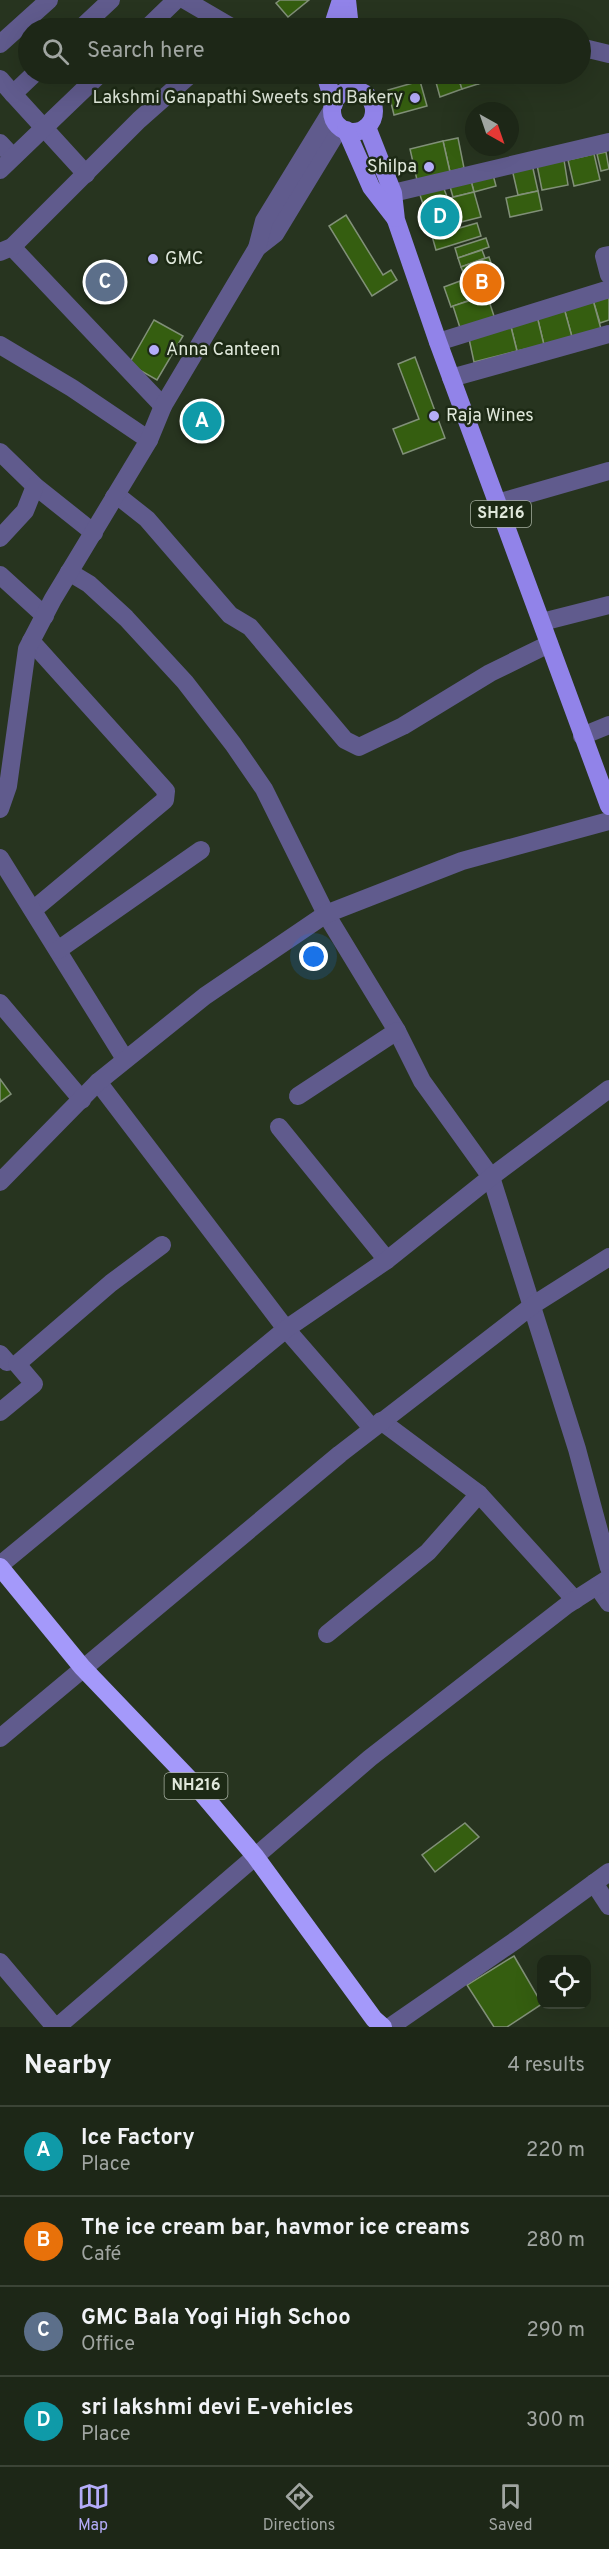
<!DOCTYPE html>
<meta charset="utf-8">
<style>
:root{--surface:#1d2717;--page:#252f20;--text:#f1f3f6;--muted:#a0a5a1;--line:#3b4436;--accent:#b4acf9}
body{margin:0;font-family:Overpass,sans-serif;background:var(--page);color:var(--text)}
.controls{position:absolute;right:18px;bottom:18px;display:grid;overflow:hidden;border-radius:12px;box-shadow:0 6px 24px #0002}
.controls button{width:54px;height:54px;display:grid;place-items:center;padding:0;border:0;border-bottom:2px solid var(--line);background:var(--surface);color:var(--text);font:30px sans-serif}
.compass{position:absolute;left:465px;top:102px;width:54px;height:54px;border-radius:50%;background:var(--surface);box-shadow:0 6px 24px #0002;rotate:140deg}
.you{position:absolute;left:314px;top:957px;width:21px;height:21px;margin:-15px;border:4px solid #fff;border-radius:50%;background:#1a73e8;box-shadow:0 0 0 9px #1a73e833}
.badge{display:grid;place-items:center;width:39px;height:39px;border-radius:50%;background:var(--accent);color:#fff;font-size:20px;font-weight:700}
.pin{position:absolute;translate:-50% -50%;border:3px solid #fff;box-shadow:0 2px 6px #0006}
.list{margin:0;padding:0;list-style:none}
h2{display:flex;justify-content:space-between;align-items:center;height:78px;margin:0;padding:0 24px;font-size:26px}
h2 small{font-size:20px;font-weight:400;color:var(--muted)}
.list li{display:grid;grid-template-columns:39px 1fr auto;gap:18px;align-items:center;box-sizing:border-box;height:90px;padding:0 24px;border-top:2px solid var(--line)}
.list b{display:block;font-size:22px;white-space:nowrap}
.list p{margin:0;font-size:20px;white-space:nowrap;color:var(--muted)}
.list em{font-size:20px;font-style:normal;color:var(--muted)}
.icon{flex:none;width:33px;height:33px;fill:none;stroke:currentColor;stroke-width:2;stroke-linecap:round;stroke-linejoin:round}
.map{position:relative;flex:none;width:609px;height:2027px;overflow:hidden}
.search{position:absolute;background:var(--surface);box-shadow:0 6px 24px #0002;left:18px;right:18px;top:18px;height:66px;display:flex;align-items:center;gap:15px;box-sizing:border-box;padding:0 21px;border-radius:33px;color:var(--muted);font-size:22px}
.sheet{height:438px;background:var(--surface)}
nav{display:flex;justify-content:space-around;align-items:center;box-sizing:border-box;height:84px;border-top:2px solid var(--line);background:var(--surface);font-size:16px;color:var(--muted)}
nav a{display:grid;justify-items:center;gap:3px}
nav .on{color:var(--accent)}
.map>svg:first-child{display:block}
.building{fill:#355e10;stroke:#819078;stroke-width:1.5}
.lines{fill:none;stroke-linecap:round;stroke-linejoin:round}
.minor{stroke:#605b8d;stroke-width:18}
.major{stroke:#9183e9;stroke-width:18}
.highway{stroke:#a499fa;stroke-width:18}
.poi-dot{fill:#b4acf9;stroke:#1d2a15;stroke-width:2}
.labels{text-anchor:middle;dominant-baseline:central;stroke-width:5;stroke-linejoin:round;paint-order:stroke}
.shield{fill:#1d2a15;stroke:#a6afa0;stroke-width:1.5}
.shield-label{font-size:16px;font-weight:bold;fill:#e0e8db}
.poi-label{font-size:18px;fill:#e0e8db;stroke:#1d2a15;text-anchor:start}
</style>
<div class="map">
<svg width="609" height="2027" viewBox="0 0 609 2027">
<rect width="100%" height="100%" fill="#27341f"/>
<g class="building">
<path d="M280 0H309L288 17 276 3Z"/>
<path d="M274 19 285 28H266Z"/>
<path d="M438 74H457L462 89 440 97 434 75Z"/>
<path d="M457 74H475L478 84 462 89Z"/>
<path d="M475 74H497L498 78 478 84Z"/>
<path d="M420 81 427 106 394 115 388 90Z"/>
<path d="M458 138 464 168 450 172 443 141Z"/>
<path d="M443 141 450 172 417 180 410 149Z"/>
<path d="M606 152 609 169 601 171 597 154Z"/>
<path d="M594 154 600 180 574 186 568 160Z"/>
<path d="M564 160 568 185 542 190 537 165Z"/>
<path d="M532 164 538 191 518 195 512 169Z"/>
<path d="M492 171 496 186 474 192 470 177Z"/>
<path d="M470 177 474 192 453 197 449 183Z"/>
<path d="M442 184 448 199 424 207 419 192Z"/>
<path d="M538 191 542 210 510 217 506 198Z"/>
<path d="M474 192 481 217 457 223 450 198Z"/>
<path d="M448 199 456 226 433 234 424 207Z"/>
<path d="M346 215 383 275 391 270 397 280 372 296 329 226Z"/>
<path d="M477 223 481 236 436 250 432 236Z"/>
<path d="M486 238 489 247 458 258 455 248Z"/>
<path d="M482 250 485 258 461 267 458 258Z"/>
<path d="M489 257 493 269 466 279 461 267Z"/>
<path d="M495 268 503 288 451 307 444 287Z"/>
<path d="M487 295 496 322 462 334 453 306Z"/>
<path d="M609 295V320L600 323 593 300Z"/>
<path d="M593 300 601 329 572 337 564 308Z"/>
<path d="M564 308 572 337 544 345 537 316Z"/>
<path d="M537 316 544 345 517 351 510 323Z"/>
<path d="M154 320 183 336 157 380 129 364Z"/>
<path d="M510 323 517 351 474 362 468 334Z"/>
<path d="M415 357 445 438 403 454 393 429 419 419 398 364Z"/>
<path d="M203 400 222 422 201 442 181 420Z"/>
<path d="M0 1079 11 1094 0 1102Z"/>
<path d="M465 1823 479 1837 435 1872 422 1855Z"/>
<path d="M514 1956 542 2004 507 2027H494L467 1985Z"/>
</g>
<g class="lines">
<g class="minor">
<path d="M185 0 233 28"/>
<path d="M81 28 111 0"/>
<path d="M147 28 176 0"/>
<path d="M0 44 49 0"/>
<path d="M580 47 609 54"/>
<path d="M34 74 13 94 86 174"/>
<path d="M0 79 13 94"/>
<path d="M0 143 13 157"/>
<path d="M0 170 100 74"/>
<path d="M393 193 609 142"/>
<path d="M12 247 163 406"/>
<path d="M257 248 275 234 340 127"/>
<path d="M0 252 12 247 139 120 191 74"/>
<path d="M609 255 604 256 609 275"/>
<path d="M438 342 609 289"/>
<path d="M0 345 72 388 149 440"/>
<path d="M451 378 609 334"/>
<path d="M0 452 35 486 94 533"/>
<path d="M114 497 123 500 147 519 230 615 250 627 345 740 359 747 403 726 490 673 549 644"/>
<path d="M497 503 609 471"/>
<path d="M0 538 25 511 35 486"/>
<path d="M69 572 89 584 126 618 185 682 233 744 264 789 326 914 397 1031 422 1081 491 1177 577 1449 609 1568"/>
<path d="M0 575 45 616"/>
<path d="M542 622 609 605"/>
<path d="M31 641 166 791 165 800 33 910"/>
<path d="M582 736 609 725"/>
<path d="M0 809 8 786 27 649 53 599 149 440 163 406 257 248 264 221 332 110"/>
<path d="M0 858 125 1059"/>
<path d="M58 950 201 850"/>
<path d="M0 1003 82 1100"/>
<path d="M98 1082 286 1329 372 1428"/>
<path d="M298 1096 397 1031"/>
<path d="M279 1127 387 1260"/>
<path d="M0 1182 98 1082 205 996 326 914 462 861 609 821"/>
<path d="M0 1354 7 1362"/>
<path d="M0 1412 34 1384 17 1364 111 1283 162 1245"/>
<path d="M381 1421 479 1494 575 1600"/>
<path d="M0 1565 286 1329 387 1260 491 1177 609 1089"/>
<path d="M597 1586 609 1603"/>
<path d="M327 1634 428 1552 479 1494"/>
<path d="M0 1738 340 1454 533 1305 609 1257"/>
<path d="M594 1883 609 1906"/>
<path d="M0 1962 55 2027"/>
<path d="M57 2027 370 1758 567 1605 609 1578"/>
<path d="M390 2027 516 1940 609 1872"/>
</g>
<g class="major">
<path d="M347 0 350 28"/>
<path d="M332 28 341 0"/>
<path d="M325 74 334 104"/>
<circle cx="353" cy="111" r="21"/>
<path d="M367 127 393 193 396 220 438 342 609 806"/>
<path d="M346 130 371 187 395 218"/>
</g>
<path class="highway" d="M0 1567 82 1667 194 1784 255 1856 374 2019 383 2027"/>
</g>
<g class="poi-dot">
<circle cx="415" cy="98" r="6"/>
<circle cx="429" cy="167" r="6"/>
<circle cx="153" cy="259" r="6"/>
<circle cx="154" cy="350" r="6"/>
<circle cx="434" cy="416" r="6"/>
</g>
<g class="labels">
<g class="shield">
<rect x="471" y="501" width="60" height="26" rx="4.5"/>
<rect x="164.5" y="1773" width="63" height="26" rx="4.5"/>
</g>
<g class="shield-label">
<text x="501" y="514">SH216</text>
<text x="196" y="1786">NH216</text>
</g>
<g class="poi-label">
<text x="403" y="98" text-anchor="end">Lakshmi Ganapathi Sweets snd Bakery</text>
<text x="417" y="167" text-anchor="end">Shilpa</text>
<text x="165" y="259">GMC</text>
<text x="166" y="350">Anna Canteen</text>
<text x="446" y="416">Raja Wines</text>
</g>
</g>
</svg>
<div class="controls">
<button><svg class="icon" aria-label="locate" viewBox="0 0 24 24"><circle cx="12" cy="12" r="6"/><path d="M12 2v4M12 18v4M2 12h4M18 12h4"/></svg></button>
</div>
<svg class="compass" viewBox="-18 -18 36 36"><path d="M0-13l5 13h-10z" fill="#e53935"/><path d="M0 13l5-13h-10z" fill="#a0a5a1"/></svg>
<div class="you"></div>
<div class="pin badge" style="left:202px;top:421px;background:#0f9aa8">A</div>
<div class="pin badge" style="left:482px;top:283px;background:#e8710a">B</div>
<div class="pin badge" style="left:105px;top:282px;background:#5c6f8a">C</div>
<div class="pin badge" style="left:440px;top:217px;background:#0f9aa8">D</div>
<div class="search"><svg class="icon" aria-label="search" viewBox="0 0 24 24"><circle cx="10" cy="10" r="6"/><path d="M15 15l6 6"/></svg>Search here</div>
</div>
<section class="sheet">
<h2>Nearby<small>4 results</small></h2>
<ul class="list">
<li><span class="badge" style="background:#0f9aa8">A</span><div><b>Ice Factory</b><p>Place</p></div><em>220 m</em></li>
<li><span class="badge" style="background:#e8710a">B</span><div><b>The ice cream bar, havmor ice creams</b><p>Café</p></div><em>280 m</em></li>
<li><span class="badge" style="background:#5c6f8a">C</span><div><b>GMC Bala Yogi High Schoo</b><p>Office</p></div><em>290 m</em></li>
<li><span class="badge" style="background:#0f9aa8">D</span><div><b>sri lakshmi devi E-vehicles</b><p>Place</p></div><em>300 m</em></li>
</ul>
</section>
<nav>
<a class="on"><svg class="icon" aria-label="map" viewBox="0 0 24 24"><path d="M3 6l6-2 6 2 6-2v14l-6 2-6-2-6 2zM9 4v14M15 6v14"/></svg>Map</a>
<a><svg class="icon" aria-label="directions" viewBox="0 0 24 24"><path d="M12 3l9 9-9 9-9-9zM9 14v-3h6M13 9l2 2-2 2"/></svg>Directions</a>
<a><svg class="icon" aria-label="saved" viewBox="0 0 24 24"><path d="M7 4h10v16l-5-4-5 4z"/></svg>Saved</a>
</nav>
